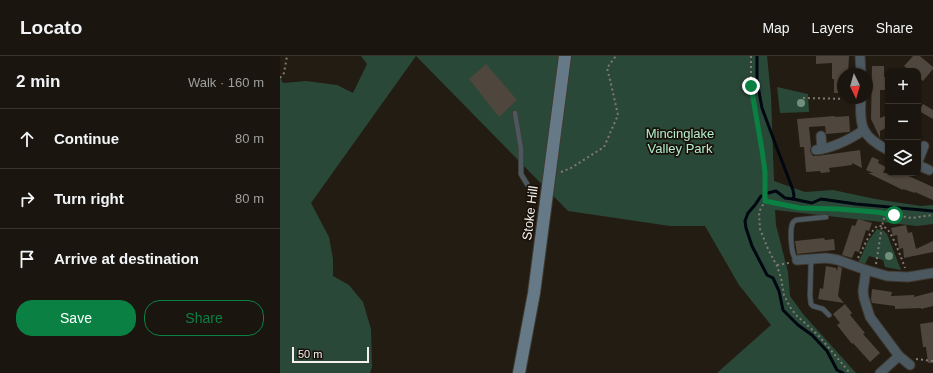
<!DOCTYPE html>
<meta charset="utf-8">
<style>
:root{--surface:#1a150e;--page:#27221c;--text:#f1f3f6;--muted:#9f9f9e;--line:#38342e;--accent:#0b8043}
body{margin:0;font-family:Helvetica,sans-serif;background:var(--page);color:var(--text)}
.controls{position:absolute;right:12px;top:12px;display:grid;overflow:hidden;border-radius:8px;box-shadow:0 1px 3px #0004}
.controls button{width:36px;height:36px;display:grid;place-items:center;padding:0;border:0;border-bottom:1px solid var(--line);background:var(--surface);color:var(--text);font:20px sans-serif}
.compass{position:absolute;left:557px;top:12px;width:36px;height:36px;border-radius:50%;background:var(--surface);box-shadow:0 1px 3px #0004;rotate:175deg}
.scale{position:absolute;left:12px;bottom:10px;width:77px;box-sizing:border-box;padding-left:4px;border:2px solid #f5f0eb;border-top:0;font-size:11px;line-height:14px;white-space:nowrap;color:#f5f0eb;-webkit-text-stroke:3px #19120b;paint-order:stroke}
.stop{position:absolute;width:12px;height:12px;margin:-9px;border:3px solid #0b8043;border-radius:50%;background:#fff}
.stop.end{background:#0b8043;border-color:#fff;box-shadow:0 1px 4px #0008}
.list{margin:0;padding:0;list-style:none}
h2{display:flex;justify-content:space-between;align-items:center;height:52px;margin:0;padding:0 16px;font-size:17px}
h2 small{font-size:13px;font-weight:400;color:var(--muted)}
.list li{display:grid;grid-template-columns:26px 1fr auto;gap:12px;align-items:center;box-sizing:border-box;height:60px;padding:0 16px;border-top:1px solid var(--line)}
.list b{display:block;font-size:15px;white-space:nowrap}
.list em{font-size:13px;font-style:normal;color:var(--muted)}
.actions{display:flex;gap:8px;padding:12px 16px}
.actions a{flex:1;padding:9px 0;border:1px solid var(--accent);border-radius:16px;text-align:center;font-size:14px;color:var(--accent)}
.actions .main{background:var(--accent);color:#fff}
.icon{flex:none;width:22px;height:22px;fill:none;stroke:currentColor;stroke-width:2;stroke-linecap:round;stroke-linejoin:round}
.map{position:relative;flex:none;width:653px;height:317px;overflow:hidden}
header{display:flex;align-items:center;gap:24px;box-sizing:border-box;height:56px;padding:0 20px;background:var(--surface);border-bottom:1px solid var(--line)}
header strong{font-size:19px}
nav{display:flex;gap:22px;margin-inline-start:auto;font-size:14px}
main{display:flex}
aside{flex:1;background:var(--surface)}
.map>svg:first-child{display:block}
.green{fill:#2a4838}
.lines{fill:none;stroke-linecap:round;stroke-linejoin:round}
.stream{stroke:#000710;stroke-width:3}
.building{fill:#4f463d}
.lane-casing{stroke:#403a31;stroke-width:6}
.street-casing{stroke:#403a31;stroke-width:11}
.secondary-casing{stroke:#403a31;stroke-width:14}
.path{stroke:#817a73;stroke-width:2;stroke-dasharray:2 3;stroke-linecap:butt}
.lane{stroke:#4b5860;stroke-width:4.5}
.street{stroke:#4b5860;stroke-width:9}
.secondary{stroke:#657987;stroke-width:12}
.tree{fill:#729079}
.route{stroke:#0b8043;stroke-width:5}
.labels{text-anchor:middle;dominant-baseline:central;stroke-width:3.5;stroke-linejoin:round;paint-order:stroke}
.park-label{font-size:13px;fill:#b2eecd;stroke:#19120b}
.street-label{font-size:13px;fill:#f5f0eb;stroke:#19120b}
</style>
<header>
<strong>Locato</strong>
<nav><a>Map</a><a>Layers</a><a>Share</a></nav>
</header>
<main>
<aside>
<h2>2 min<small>Walk · 160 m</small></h2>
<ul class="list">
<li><svg class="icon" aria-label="ahead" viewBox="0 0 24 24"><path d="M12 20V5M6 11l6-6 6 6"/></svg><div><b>Continue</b></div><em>80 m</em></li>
<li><svg class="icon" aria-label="right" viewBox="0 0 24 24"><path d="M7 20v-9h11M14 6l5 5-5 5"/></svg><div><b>Turn right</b></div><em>80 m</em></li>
<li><svg class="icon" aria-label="arrive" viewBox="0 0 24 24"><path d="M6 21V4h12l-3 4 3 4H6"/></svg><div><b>Arrive at destination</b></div></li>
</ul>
<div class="actions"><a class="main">Save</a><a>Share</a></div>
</aside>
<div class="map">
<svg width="653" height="317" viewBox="0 0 653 317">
<rect width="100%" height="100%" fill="#231c13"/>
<g class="green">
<path d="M81 0H487L491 40 494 125 525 136 553 134 595 143 641 150 653 149V168L637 170 495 154 496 169 508 216 510 240 523 258 576 317H437L491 269 459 229 425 170H390L288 155 136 0 31 147 49 181 53 203V220L69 229 83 246 91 273 92 311 90 317H0V21L3 27 26 25 57 29 73 37 87 8Z"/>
<path d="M497 31 528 38 529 56 500 57Z"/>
<path d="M597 173 604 175 607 178 621 214 605 211 603 204 589 200 585 208 578 207 588 185Z"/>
</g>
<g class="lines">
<g class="stream">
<path d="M477 0V25L482 52 495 87 513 134 514 140 513 143 505 142 496 135 488 137"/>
<path d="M481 140 475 149 468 157 465 165 466 172 472 190 487 219 493 222 499 235 503 254 518 269 532 279 547 295 557 314 563 317"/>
<path d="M513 143 532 147 541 143 576 148 653 155"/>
</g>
</g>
<g class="building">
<path d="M536 0H569L568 18H563V37H554V23H552V7L536 8Z"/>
<path d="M633 0H640L653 11V13L643 25 638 21V15H630L624 10Z"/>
<path d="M206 8 237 44 219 61 189 23Z"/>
<path d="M592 10H604V21H606V34H600V62L605 60 608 66V71L600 75V82L591 63Z"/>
<path d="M643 48 653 54V63L639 55Z"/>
<path d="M555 60V61L569 60 570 75 569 76 546 78 545 70 529 71 531 90 530 95 531 97 533 100H537L580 94 582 112 572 107V109L549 112 550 116 541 117 540 115 526 116 524 91H520L517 63Z"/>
<path d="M592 101 599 104 598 107 606 111 603 117H622L653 131V144L635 136V137L623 133V134L588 117H593L586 114Z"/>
<path d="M578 163 592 167 589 175 586 174 579 196 575 195 572 202 562 199 572 169 575 170Z"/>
<path d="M626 169 628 177 632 176 636 193 653 185V196L624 202 623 192 619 193 617 179 613 180 611 172Z"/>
<path d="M544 182 545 184 554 183 555 194 517 198 515 185Z"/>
<path d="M546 210 556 212 557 215 558 210 562 212 558 240 564 247 538 243 540 232 543 233Z"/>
<path d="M592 233 612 236 611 240 634 239V241L653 236V250L641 253V252L615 253V250L592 247 591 243Z"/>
<path d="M565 248 572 257 570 259 585 277 583 278 600 297 590 306 573 287 572 288 557 269 560 267 553 258Z"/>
<path d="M653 266V307H648L646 291H643L640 268Z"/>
</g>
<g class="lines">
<defs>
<g id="lane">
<path d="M235 57 241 93V118L247 128"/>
<path d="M517 204C517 204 516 203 515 202 511 197 510 175 512 169 513 166 513 166 516 164L546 161"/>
<path d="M531 204 530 240 531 248 533 250 543 253 549 259"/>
</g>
<g id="street">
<path d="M580 0 581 18"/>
<path d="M581 42C579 71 582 81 608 94"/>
<path d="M541 80 542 93"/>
<path d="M536 94C553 92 569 84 584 74"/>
<path d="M638 105 644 90"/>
<path d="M638 109 649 114"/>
<path d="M517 204 546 202 553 203 558 204 586 214 607 220 628 221 653 217"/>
<path d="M586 214 583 235 584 242 590 261 619 300 630 309"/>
<path d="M600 317 619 300"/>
</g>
<path id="secondary" d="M239 317 254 237 285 0"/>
</defs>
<use href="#lane" class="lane-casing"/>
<use href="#street" class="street-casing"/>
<use href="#secondary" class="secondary-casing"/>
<g class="path">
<path d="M471 0V30L482 94 485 116V145L479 156 480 173 488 193 497 210 501 222 504 239 510 251 516 259 538 279 570 317"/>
<path d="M0 22 4 17 7 0"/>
<path d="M523 42 571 43"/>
<path d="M281 116 291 112 324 91 338 59 331 28 327 12 336 0"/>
<path d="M485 145 520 152 558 153 596 156 632 162 653 159"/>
<path d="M578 202 590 178 597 170C600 170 603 170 606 172 612 176 622 204 625 212"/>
<path d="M596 208 602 170 605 158"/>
<path d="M497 209 509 207"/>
<path d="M636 303 653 305"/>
</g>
<use href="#lane" class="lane"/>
<use href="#street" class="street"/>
<use href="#secondary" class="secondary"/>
</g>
<g class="tree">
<circle cx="521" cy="47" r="4"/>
<circle cx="609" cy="200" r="4"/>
</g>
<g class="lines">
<path class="route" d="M471 30 482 94 485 116V145L520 152 558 153 596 156 614 159"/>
</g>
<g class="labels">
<g class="park-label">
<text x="400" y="77">Mincinglake<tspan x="400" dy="15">Valley Park</tspan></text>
</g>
<g class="street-label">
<text transform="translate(250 157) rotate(-83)">Stoke Hill</text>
</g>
</g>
</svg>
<div class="controls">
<button>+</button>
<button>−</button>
<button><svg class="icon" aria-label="layers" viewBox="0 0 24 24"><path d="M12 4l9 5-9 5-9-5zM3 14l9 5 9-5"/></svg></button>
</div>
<svg class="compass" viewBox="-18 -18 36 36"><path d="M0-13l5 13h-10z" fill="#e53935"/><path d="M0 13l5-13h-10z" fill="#9f9f9e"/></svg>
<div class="scale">50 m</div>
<div class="stop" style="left:614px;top:159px"></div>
<div class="stop end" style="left:471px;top:30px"></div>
</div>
</main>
